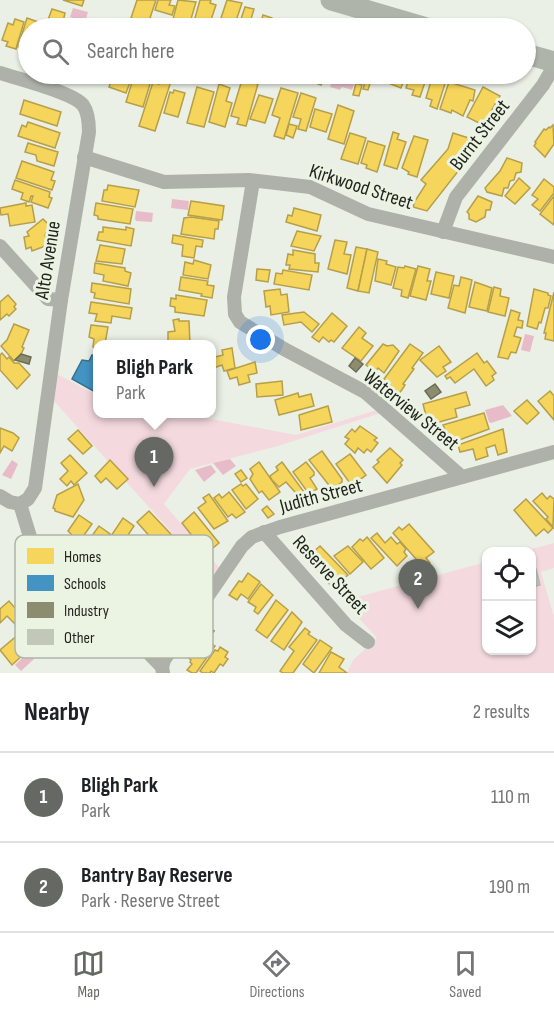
<!DOCTYPE html>
<meta charset="utf-8">
<style>
:root{--surface:#fff;--page:#f6f6f6;--text:#202124;--muted:#757577;--line:#e0e0e0;--accent:#666963}
body{margin:0;font-family:"Sofia Sans Condensed",sans-serif;background:var(--page);color:var(--text)}
.controls{position:absolute;right:18px;bottom:18px;display:grid;overflow:hidden;border-radius:12px;box-shadow:0 2px 4px #0004}
.controls button{width:54px;height:54px;display:grid;place-items:center;padding:0;border:0;border-bottom:2px solid var(--line);background:var(--surface);color:var(--text);font:30px sans-serif}
.you{position:absolute;left:261px;top:340px;width:21px;height:21px;margin:-15px;border:4px solid #fff;border-radius:50%;background:#1a73e8;box-shadow:0 0 0 9px #1a73e833}
.badge{display:grid;place-items:center;width:39px;height:39px;border-radius:50%;background:var(--accent);color:#fff;font-size:20px;font-weight:700}
.pin{position:absolute;translate:-50% -50px;filter:drop-shadow(0 2px 3px #0008)}
.pin::after{content:'';position:absolute;top:32px;width:21px;height:18px;background:inherit;clip-path:polygon(0 0,100% 0,50% 100%)}
.popup{position:absolute;left:93px;top:340px;width:123px;height:78px;box-sizing:border-box;display:grid;place-content:center;border-radius:12px;background:var(--surface);filter:drop-shadow(0 2px 4px #0005);font-size:20px;white-space:nowrap;color:var(--muted)}
.popup b{font-size:22px;color:var(--text)}
.popup::after{content:'';position:absolute;left:50%;top:100%;margin-left:-12px;border:12px solid transparent;border-top-color:var(--surface)}
.list{margin:0;padding:0;list-style:none}
h2{display:flex;justify-content:space-between;align-items:center;height:78px;margin:0;padding:0 24px;font-size:26px}
h2 small{font-size:20px;font-weight:400;color:var(--muted)}
.list li{display:grid;grid-template-columns:39px 1fr auto;gap:18px;align-items:center;box-sizing:border-box;height:90px;padding:0 24px;border-top:2px solid var(--line)}
.list b{display:block;font-size:22px;white-space:nowrap}
.list p{margin:0;font-size:20px;white-space:nowrap;color:var(--muted)}
.list em{font-size:20px;font-style:normal;color:var(--muted)}
.icon{flex:none;width:33px;height:33px;fill:none;stroke:currentColor;stroke-width:2;stroke-linecap:round;stroke-linejoin:round}
.map{position:relative;flex:none;width:554px;height:673px;overflow:hidden}
.search{position:absolute;background:var(--surface);box-shadow:0 2px 4px #0004;left:18px;right:18px;top:18px;height:66px;display:flex;align-items:center;gap:15px;box-sizing:border-box;padding:0 21px;border-radius:33px;color:var(--muted);font-size:22px}
.sheet{height:258px;background:var(--surface)}
nav{display:flex;justify-content:space-around;align-items:center;box-sizing:border-box;height:84px;border-top:2px solid var(--line);background:var(--surface);font-size:16px;color:var(--muted)}
nav a{display:grid;justify-items:center;gap:3px}
nav .on{color:var(--accent)}
.map>svg:first-child{display:block}
.green{fill:#f4dadf}
.water{fill:#e7bcc8}
.homes{fill:#f6d55c;stroke:#b69f49;stroke-width:1.5}
.schools{fill:#4393c3;stroke:#387191;stroke-width:1.5}
.industry{fill:#8c8c6e;stroke:#6b6c55;stroke-width:1.5}
.building{fill:#c1c8b9;stroke:#b8bcb4;stroke-width:1.5}
.lines{fill:none;stroke-linecap:round;stroke-linejoin:round}
.street{stroke:#adb1a9;stroke-width:14}
.primary{stroke:#afb4aa;stroke-width:21}
.labels{text-anchor:middle;dominant-baseline:central;stroke-width:6;stroke-linejoin:round;paint-order:stroke}
.street-label{font-size:20px;fill:#1f211c;stroke:#ebf3e3}
.key{fill:#ebf3e3;stroke:#aeb4a7;stroke-width:1.5}
.key-label{font-size:16px;fill:#1f211c}
</style>
<div class="map">
<svg width="554" height="673" viewBox="0 0 554 673">
<rect width="100%" height="100%" fill="#ebf0e6"/>
<g class="green">
<path d="M57 374 97 395V414H185L296 435 383 408 387 411 278 446 190 469 164 504 223 572 216 582 53 400Z"/>
<path d="M554 543V568L541 572 554 617V673H347L353 660 377 638 343 601 486 562V650H532V552L524 551Z"/>
</g>
<g class="water">
<path d="M73 8 88 12 85 22 70 17Z"/>
<path d="M346 74H357L352 90 342 87 340 90 330 87 333 79 343 82Z"/>
<path d="M172 199 189 201 188 210 171 208Z"/>
<path d="M136 211 153 213 152 222 136 221 135 219Z"/>
<path d="M525 334 534 336 530 352 521 350Z"/>
<path d="M503 405 512 416 491 423 489 422 485 410Z"/>
<path d="M230 459 236 466 223 475 213 463Z"/>
<path d="M12 460 18 464 11 479 2 475Z"/>
<path d="M211 465 216 472 204 482 195 470Z"/>
<path d="M27 653 34 659 21 671 15 665Z"/>
</g>
<g class="homes">
<path d="M63 0H84L82 6Z"/>
<path d="M137 0H156L148 24 131 18Z"/>
<path d="M158 0H171L169 5 175 6 172 15 155 10Z"/>
<path d="M178 0 196 2 189 26 177 23V21L173 19Z"/>
<path d="M200 0H211L210 3 216 5 210 23 214 24 212 28H202L193 25Z"/>
<path d="M227 0 242 3 235 24 220 21Z"/>
<path d="M245 7 254 9 251 19 256 21 254 28H238Z"/>
<path d="M52 9 65 13 63 22 65 23 64 28H45Z"/>
<path d="M263 15 272 18 270 23 276 25 275 28H259Z"/>
<path d="M27 18 41 23 39 28H28V47L24 51 18 47Z"/>
<path d="M15 19 24 22 16 49 6 46 8 42 2 40 8 23 13 25Z"/>
<path d="M282 20 296 25 295 28H279Z"/>
<path d="M69 24 80 27 82 28H66Z"/>
<path d="M95 74H111L110 78Z"/>
<path d="M114 74H133L126 93 109 87Z"/>
<path d="M164 74 173 75 155 131 139 126 153 82 159 84Z"/>
<path d="M319 74H325L321 85 316 83Z"/>
<path d="M327 74H345L343 80Z"/>
<path d="M375 74H386L384 82 374 79Z"/>
<path d="M389 74H406L401 88 386 82Z"/>
<path d="M413 74 427 76 420 97 412 95 414 90 406 88 410 75 412 76Z"/>
<path d="M439 74H448L437 109 430 106 432 100 426 98 431 81 432 78 437 80Z"/>
<path d="M367 75 372 77 368 90 363 89Z"/>
<path d="M137 77 150 84 143 107 126 102 133 79 136 80Z"/>
<path d="M242 80 258 84 246 126 237 124 239 118 231 116Z"/>
<path d="M449 82 475 90 473 101 470 100 463 116 452 110 451 113 440 109Z"/>
<path d="M356 83 362 85 359 96 353 95Z"/>
<path d="M219 84 230 88 226 101 232 103 225 127 209 122Z"/>
<path d="M197 87 214 92 204 127 187 123Z"/>
<path d="M483 87 500 96 483 125 467 117Z"/>
<path d="M281 88 298 93 284 139 274 136 280 118 272 115Z"/>
<path d="M174 90 185 93 178 117 164 113 170 92 173 93Z"/>
<path d="M301 93 316 98 306 131 298 129 301 119 293 117Z"/>
<path d="M259 95 273 99 265 123 250 119Z"/>
<path d="M24 100 61 112 57 126 20 114Z"/>
<path d="M338 105 354 111 344 144 328 139Z"/>
<path d="M315 109 332 114 326 132 310 127Z"/>
<path d="M28 122 60 133 55 148 18 136 22 125 26 127Z"/>
<path d="M289 124 297 126 293 138 286 135Z"/>
<path d="M553 125 554 144 545 157 534 146 536 143 535 142 544 129 546 130 549 127 550 128Z"/>
<path d="M393 132 399 134 397 139 406 142 397 169 384 165Z"/>
<path d="M350 133 366 138 358 164 341 159Z"/>
<path d="M453 133 481 142 427 211 413 207 415 201 426 184 421 180 448 149Z"/>
<path d="M414 136 428 140 417 177 408 174 409 172 402 168Z"/>
<path d="M368 141 385 146 377 172 366 168 367 165 361 163Z"/>
<path d="M28 143 58 152 54 166 37 161 36 155 25 152Z"/>
<path d="M507 158 522 163 521 172 516 173 514 180 510 181 508 188H504L502 196 487 192 485 188 500 171Z"/>
<path d="M22 161 54 172 51 180 55 181 52 190 16 178Z"/>
<path d="M519 178 530 188 515 204 505 196Z"/>
<path d="M544 179 554 187V193L540 211 532 205 538 199 532 195Z"/>
<path d="M15 180 50 192 49 197 52 198 48 208 31 202 33 196H31L29 202 21 199 23 193 12 189Z"/>
<path d="M108 185 139 190 135 207 102 201 104 190H107Z"/>
<path d="M478 196 492 202 490 210H486L485 217 476 222 469 219V214L467 212Z"/>
<path d="M554 196V225L540 214Z"/>
<path d="M191 201 224 206 222 220 188 215Z"/>
<path d="M26 203V206L32 205 35 222 10 226 8 214 1 215 0 208Z"/>
<path d="M96 203 133 209 130 224 98 219V216L94 215Z"/>
<path d="M294 208 321 215 317 231 286 222 288 215 292 216Z"/>
<path d="M191 217 219 221 218 229H215L214 239 181 234 184 218Z"/>
<path d="M43 219 50 226 45 235 48 245 32 251 31 247 26 249 24 237 29 236 27 232Z"/>
<path d="M103 227 126 230V227L134 229 131 246 97 240 99 232H103Z"/>
<path d="M297 231 321 236 314 251 291 246Z"/>
<path d="M173 235 203 240 202 247 196 246 194 258 182 256 183 245 172 243Z"/>
<path d="M335 240 347 242 344 254 351 255 347 274 328 269Z"/>
<path d="M100 245 125 249 122 264 96 261Z"/>
<path d="M356 247 367 249 358 291 347 288Z"/>
<path d="M367 249 378 252 369 293 358 291Z"/>
<path d="M293 250 315 254V263H319L318 272 289 269 290 265H286L288 254 293 255Z"/>
<path d="M378 259 387 261 386 264 396 267 391 285 375 281Z"/>
<path d="M194 260 211 265 208 279 183 275 185 262 193 264Z"/>
<path d="M95 263 125 268V271L131 273 128 286 103 281 104 275 94 273Z"/>
<path d="M405 266 416 269 408 298 401 296 402 290 393 288 398 267 404 268Z"/>
<path d="M418 266 430 269 427 281H431L426 300 410 296Z"/>
<path d="M257 269 270 270 268 282 256 280Z"/>
<path d="M283 270 312 275 309 290 274 284 276 273 282 274Z"/>
<path d="M436 272 454 276 449 298 431 294Z"/>
<path d="M181 277 208 281 207 285 214 286 212 298 201 296 202 294 179 290Z"/>
<path d="M461 277 472 280 465 313 448 308 454 285 459 286Z"/>
<path d="M475 282 492 288 487 311 469 307Z"/>
<path d="M92 283 131 289 129 304 94 298 95 293 91 292Z"/>
<path d="M494 287 501 289 500 296 509 298 505 316 488 312Z"/>
<path d="M280 289 281 295 287 294 289 312 271 315 270 306 266 307 264 291Z"/>
<path d="M534 289 548 293V295L551 296 548 308H545L541 323 539 322 537 329 527 326Z"/>
<path d="M554 292V341L545 339 546 333H544Z"/>
<path d="M8 295 16 304 14 307 16 309 9 316 7 314 0 320V302Z"/>
<path d="M176 295 207 300 204 316 175 312V307L170 306 171 298 176 299Z"/>
<path d="M91 302 132 308 130 319 112 316 111 323 95 321 97 314 89 313Z"/>
<path d="M511 310 520 313 518 320 523 321 522 328 517 327 514 336 521 338 516 353 511 352 508 359 498 357Z"/>
<path d="M304 312 319 324 312 332 301 322 284 325 282 315Z"/>
<path d="M332 313 347 326 334 342 331 340 329 342 323 337 319 342 312 337Z"/>
<path d="M179 319V321H189L190 344H168V332L175 331 173 320Z"/>
<path d="M14 324 29 330 22 347 24 348 21 354 14 361 1 346 7 340Z"/>
<path d="M91 325 108 327 105 344H97V348L93 347 94 339 89 337Z"/>
<path d="M359 327 366 333 362 338 373 346 361 361 342 348Z"/>
<path d="M383 344 387 346 393 345 399 351 384 373 378 368 375 372 366 365Z"/>
<path d="M410 344 423 353 412 368 414 369 403 384 405 385 399 394 384 379Z"/>
<path d="M439 346 451 362 443 367 446 371 437 377 420 360Z"/>
<path d="M232 348 235 368 224 371 222 365 211 369V358L223 355 222 350Z"/>
<path d="M2 353 7 359 9 357 14 363H19L30 375 17 389 0 370V355Z"/>
<path d="M477 353 484 363 487 361 496 373 492 376 494 380 486 386 474 369 455 383 450 377 447 379 445 376Z"/>
<path d="M255 362 257 373 248 375 250 382 239 385 237 377 230 379 227 371Z"/>
<path d="M282 381 283 395 257 397 256 384Z"/>
<path d="M550 391 554 396V420L538 401Z"/>
<path d="M466 392 470 405 455 409 457 417 432 424 430 415 426 416 423 404Z"/>
<path d="M298 393 299 397 311 394 314 406 279 415 275 400Z"/>
<path d="M527 400 539 413 527 424 514 411Z"/>
<path d="M328 406 332 422 301 430 299 415Z"/>
<path d="M484 413 489 429 451 443 443 425Z"/>
<path d="M360 426 377 438 374 440 378 443 371 452 367 449 364 453 358 448 355 453 345 444 349 439 345 437 352 429 355 432Z"/>
<path d="M0 428 13 433 19 438 12 451 4 446 0 453Z"/>
<path d="M503 429 507 452 498 455 495 445 486 448 488 456 476 460 473 449 460 452 458 445Z"/>
<path d="M78 430 92 446 83 454 68 439Z"/>
<path d="M390 448 403 460 400 463 402 465 387 483 373 467 379 462 377 460Z"/>
<path d="M322 451 342 479V482L332 489 309 460Z"/>
<path d="M350 454 366 475 352 486 336 464Z"/>
<path d="M70 455 87 473 74 485 71 481 67 486 60 479 68 471 61 463Z"/>
<path d="M110 460 128 479 117 489 106 478 101 483 95 476Z"/>
<path d="M259 462 280 492 269 500 262 491 259 493 250 479 253 474 250 469Z"/>
<path d="M282 462 307 496 302 500 286 482 279 487 272 480 270 476 278 470 276 467Z"/>
<path d="M306 462 314 472V475L310 478 317 489 309 494 293 472Z"/>
<path d="M241 470 247 478 241 482 235 474Z"/>
<path d="M78 484 84 500 73 517 55 511V509L53 508 57 495Z"/>
<path d="M241 484 243 486 246 484 258 499 246 509 232 490Z"/>
<path d="M327 488 333 495 328 499 323 491Z"/>
<path d="M229 492 245 512 236 518 232 514 228 517 214 498 219 494 222 498Z"/>
<path d="M542 493 547 499 550 496 554 499 553 527 546 519 548 517 533 501Z"/>
<path d="M209 494 228 521 214 529 198 508 206 502 203 498Z"/>
<path d="M526 499 553 528 548 533 544 529 536 536 514 510Z"/>
<path d="M288 500 295 509 290 512 283 503Z"/>
<path d="M267 506 274 514 268 518 262 510Z"/>
<path d="M149 511 184 548 178 554 184 561 177 567 137 522Z"/>
<path d="M194 512 219 543 213 548 203 537 197 542 182 523Z"/>
<path d="M79 515 92 524 79 542 68 531Z"/>
<path d="M123 518 134 526 128 535 131 537 123 549 109 539Z"/>
<path d="M409 524 434 552 426 558 430 563 424 568 393 533 399 527 402 530Z"/>
<path d="M99 526 110 534 97 552 86 544Z"/>
<path d="M377 533 385 543 391 537 397 544 400 542 406 549 404 552 407 556 397 566 371 538Z"/>
<path d="M367 537 384 558 371 569 352 547 360 539 363 541Z"/>
<path d="M320 546 348 575 333 588 306 558Z"/>
<path d="M348 546 363 562 350 574 334 556Z"/>
<path d="M125 549 140 558 135 565 133 564 120 587 118 585 116 588 109 583 111 581 106 578Z"/>
<path d="M134 571 149 581 132 605 121 598 123 594 120 591Z"/>
<path d="M248 573 260 582 248 599 241 594 237 600 229 595 239 581 242 582Z"/>
<path d="M176 579 190 589 182 600 168 590Z"/>
<path d="M156 582 167 589 148 616 143 613 140 616 134 611Z"/>
<path d="M261 584 273 595 258 614 254 611 256 607 248 602Z"/>
<path d="M26 598 35 607 26 617 16 625 7 616 0 623V609L9 601 15 608Z"/>
<path d="M276 600 288 610 267 638 256 630Z"/>
<path d="M161 604 171 613 159 631 147 622Z"/>
<path d="M292 612 302 622 284 650 271 641Z"/>
<path d="M26 619 36 632 38 631 46 639 31 653 28 650 12 665 0 650 20 633 16 629Z"/>
<path d="M305 628 310 632 308 634 317 640 293 673H283L280 671 294 651 289 647Z"/>
<path d="M201 638 215 646 196 673H192L187 670 192 664 190 662 191 660 186 656Z"/>
<path d="M320 640 332 648 314 673 303 664Z"/>
<path d="M220 647 228 652 225 657 228 659 223 666 220 664 214 673 211 671 210 673H203L200 671 215 650 218 651Z"/>
<path d="M331 652 344 659 339 667 347 673H319Z"/>
</g>
<path class="schools" d="M92 355 97 357V393L72 379 82 360 89 361Z"/>
<g class="industry">
<path d="M21 354 31 357 29 364 15 360Z"/>
<path d="M355 358 363 364 356 372 349 366Z"/>
<path d="M435 384 441 392 431 399 425 391Z"/>
<path d="M206 625 214 631 209 638 201 632Z"/>
</g>
<path class="building" d="M536 569 540 585 532 587V570Z"/>
<g class="lines">
<g class="street">
<path d="M0 73C18 79 72 92 83 105 88 112 89 123 89 132L61 300 35 488 28 499 20 504"/>
<path d="M84 157 164 182 249 180 310 187 368 214 554 257"/>
<path d="M253 181 234 297 235 314 240 322 284 349 365 392 462 477"/>
<path d="M443 232 456 197 543 85 554 66"/>
<path d="M0 246 48 299 61 300"/>
<path d="M0 496 10 502 20 504"/>
<path d="M20 504 31 540"/>
<path d="M264 532 346 625 368 642"/>
<path d="M111 614 162 667 163 673"/>
<path d="M162 667 164 660 242 546 252 537 280 527 554 452"/>
</g>
<g class="primary">
<path d="M331 0 427 28"/>
<path d="M526 54 554 62"/>
</g>
</g>
<g class="labels">
<g class="street-label">
<text transform="translate(480 135) rotate(-52)">Burnt Street</text>
<text transform="translate(361 187) rotate(18)">Kirkwood Street</text>
<text transform="translate(48 260) rotate(-81)">Alto Avenue</text>
<text transform="translate(411 410) rotate(39)">Waterview Street</text>
<text transform="translate(321 496) rotate(-15)">Judith Street</text>
<text transform="translate(330 575) rotate(47)">Reserve Street</text>
</g>
</g>
<rect x="15" y="535" width="198" height="123" rx="9" class="key"/>
<rect x="27" y="548" width="27" height="16" fill="#f6d55c"/>
<rect x="27" y="575" width="27" height="16" fill="#4393c3"/>
<rect x="27" y="602" width="27" height="16" fill="#8c8c6e"/>
<rect x="27" y="629" width="27" height="16" fill="#c1c8b9"/>
<g class="key-label">
<text x="64" y="562">Homes</text>
<text x="64" y="589">Schools</text>
<text x="64" y="616">Industry</text>
<text x="64" y="643">Other</text>
</g>
</svg>
<div class="controls">
<button><svg class="icon" aria-label="locate" viewBox="0 0 24 24"><circle cx="12" cy="12" r="6"/><path d="M12 2v4M12 18v4M2 12h4M18 12h4"/></svg></button>
<button><svg class="icon" aria-label="layers" viewBox="0 0 24 24"><path d="M12 4l9 5-9 5-9-5zM3 14l9 5 9-5"/></svg></button>
</div>
<div class="you"></div>
<div class="pin badge" style="left:154px;top:487px">1</div>
<div class="popup"><b>Bligh Park</b>Park</div>
<div class="pin badge" style="left:418px;top:609px">2</div>
<div class="search"><svg class="icon" aria-label="search" viewBox="0 0 24 24"><circle cx="10" cy="10" r="6"/><path d="M15 15l6 6"/></svg>Search here</div>
</div>
<section class="sheet">
<h2>Nearby<small>2 results</small></h2>
<ul class="list">
<li><span class="badge">1</span><div><b>Bligh Park</b><p>Park</p></div><em>110 m</em></li>
<li><span class="badge">2</span><div><b>Bantry Bay Reserve</b><p>Park · Reserve Street</p></div><em>190 m</em></li>
</ul>
</section>
<nav>
<a class="on"><svg class="icon" aria-label="map" viewBox="0 0 24 24"><path d="M3 6l6-2 6 2 6-2v14l-6 2-6-2-6 2zM9 4v14M15 6v14"/></svg>Map</a>
<a><svg class="icon" aria-label="directions" viewBox="0 0 24 24"><path d="M12 3l9 9-9 9-9-9zM9 14v-3h6M13 9l2 2-2 2"/></svg>Directions</a>
<a><svg class="icon" aria-label="saved" viewBox="0 0 24 24"><path d="M7 4h10v16l-5-4-5 4z"/></svg>Saved</a>
</nav>
